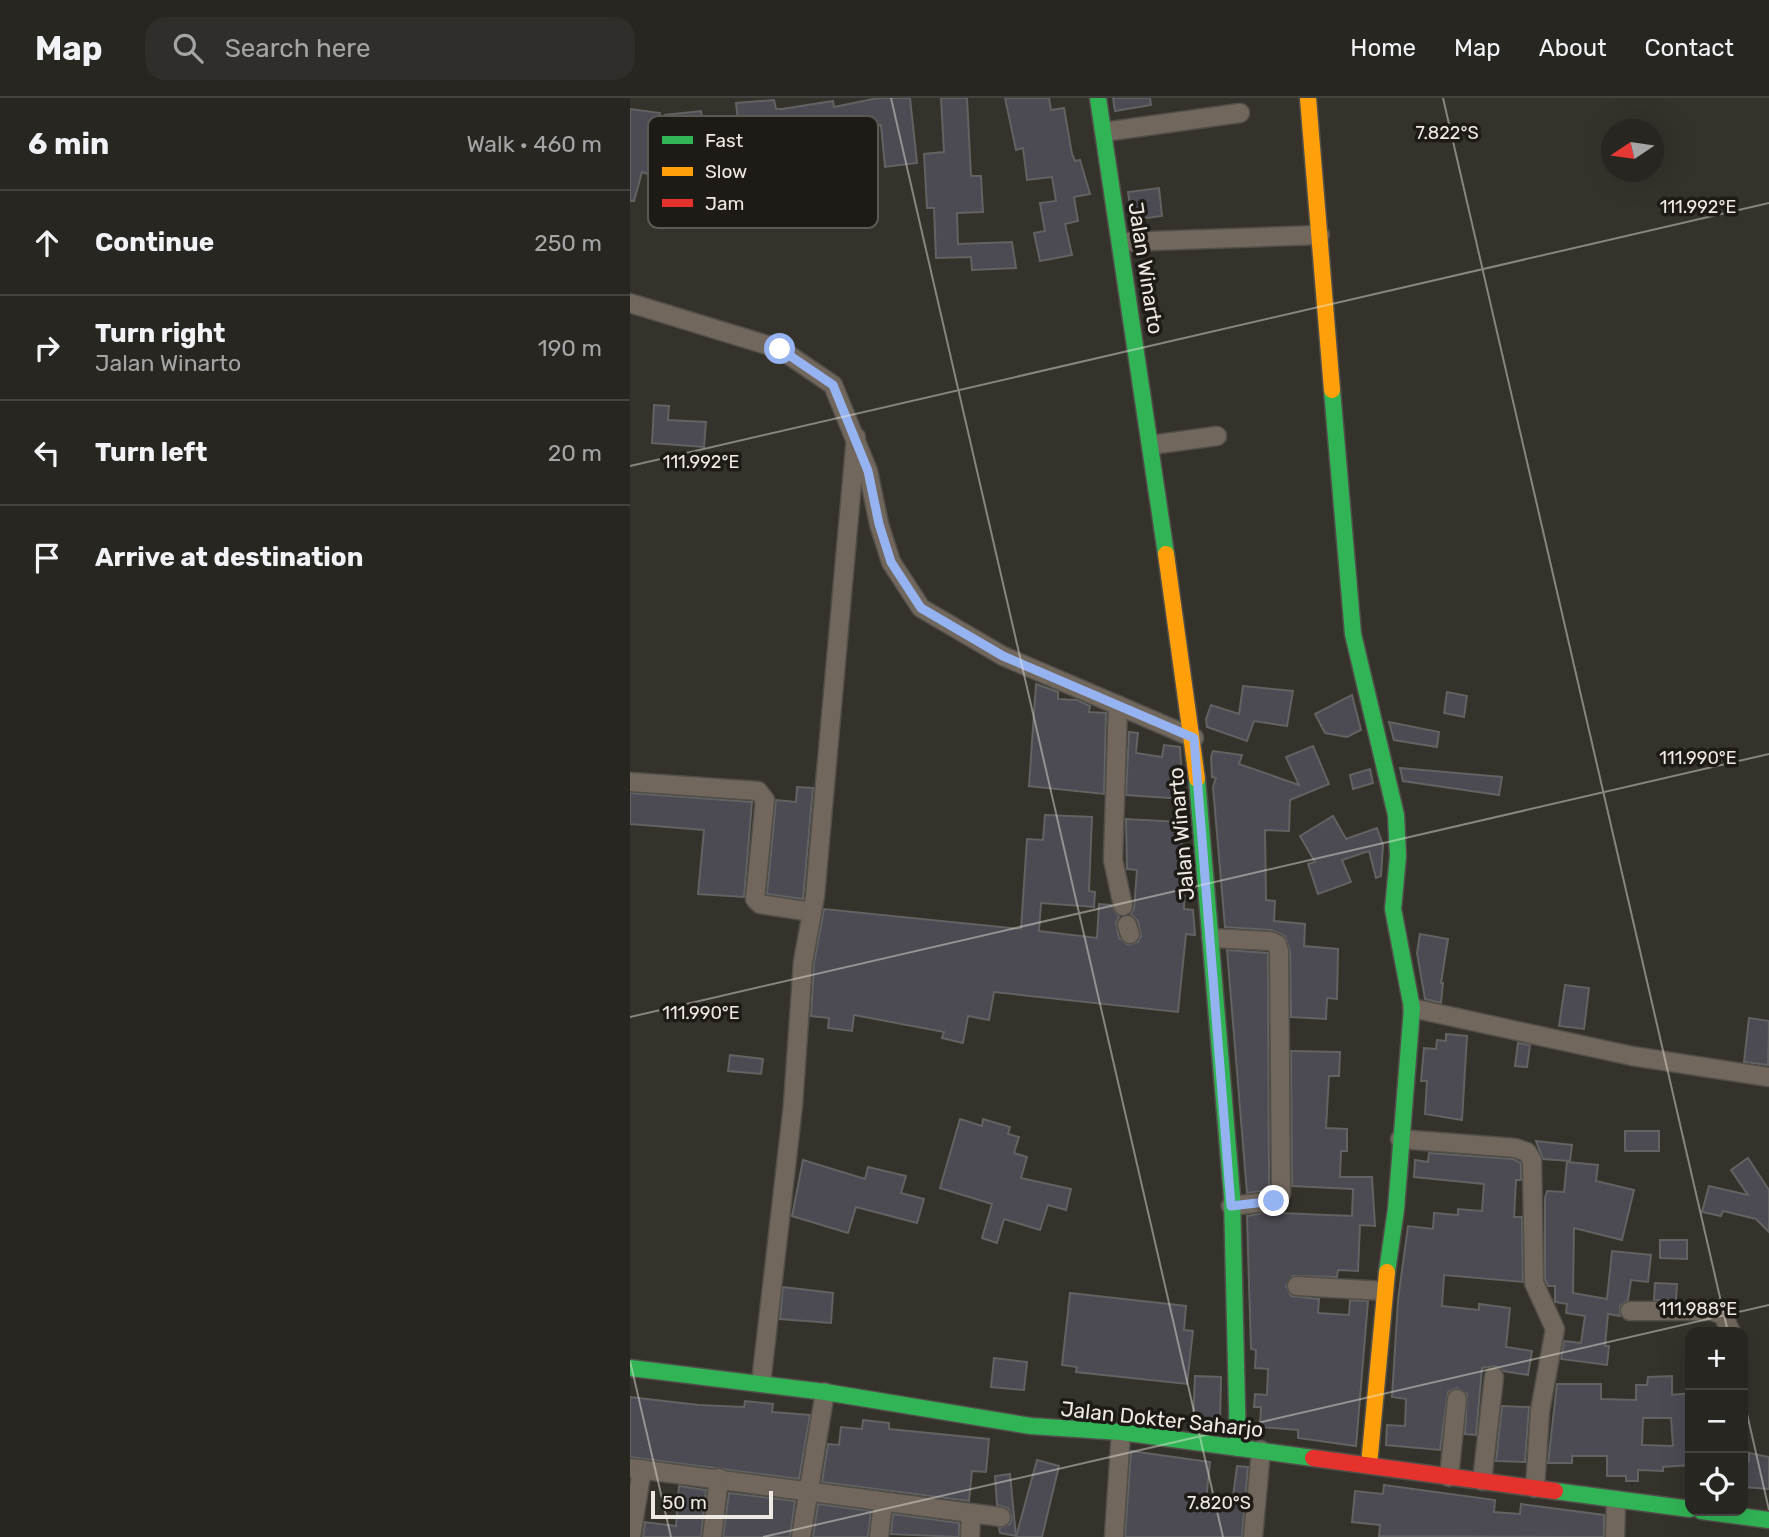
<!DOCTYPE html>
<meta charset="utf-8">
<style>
:root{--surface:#282621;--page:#302e2a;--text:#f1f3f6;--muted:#a5a5a5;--line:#44433f}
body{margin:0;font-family:Rubik,sans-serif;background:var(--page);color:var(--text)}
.controls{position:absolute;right:21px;bottom:21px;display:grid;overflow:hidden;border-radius:14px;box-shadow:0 7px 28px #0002}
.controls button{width:63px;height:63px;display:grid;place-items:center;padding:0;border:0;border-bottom:2px solid var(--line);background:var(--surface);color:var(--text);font:35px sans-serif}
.compass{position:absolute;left:971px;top:21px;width:63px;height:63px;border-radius:50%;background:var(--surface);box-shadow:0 7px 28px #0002;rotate:257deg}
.scale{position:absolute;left:21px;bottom:18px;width:122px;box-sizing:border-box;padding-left:7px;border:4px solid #eeeae3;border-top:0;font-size:19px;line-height:24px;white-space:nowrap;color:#eeeae3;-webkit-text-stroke:5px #1e1b16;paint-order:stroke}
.stop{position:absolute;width:21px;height:21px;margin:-16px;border:5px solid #95b2f1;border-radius:50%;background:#fff}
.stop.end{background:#95b2f1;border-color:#fff;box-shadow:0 2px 7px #0008}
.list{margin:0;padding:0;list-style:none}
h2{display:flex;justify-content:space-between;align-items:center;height:91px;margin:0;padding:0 28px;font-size:30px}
h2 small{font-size:23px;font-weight:400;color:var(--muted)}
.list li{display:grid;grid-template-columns:46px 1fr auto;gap:21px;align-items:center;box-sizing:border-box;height:105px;padding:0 28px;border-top:2px solid var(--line)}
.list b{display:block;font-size:26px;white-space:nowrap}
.list p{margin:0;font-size:23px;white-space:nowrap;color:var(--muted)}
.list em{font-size:23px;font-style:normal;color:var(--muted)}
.icon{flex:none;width:38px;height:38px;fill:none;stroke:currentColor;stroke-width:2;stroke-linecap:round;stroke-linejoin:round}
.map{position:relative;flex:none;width:1139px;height:1439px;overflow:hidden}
header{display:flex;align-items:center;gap:42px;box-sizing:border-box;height:98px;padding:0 35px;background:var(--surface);border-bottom:2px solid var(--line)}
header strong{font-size:33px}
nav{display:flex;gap:38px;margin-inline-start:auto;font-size:24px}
.search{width:490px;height:63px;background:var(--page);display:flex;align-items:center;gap:18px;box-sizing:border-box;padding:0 24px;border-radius:21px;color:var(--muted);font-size:26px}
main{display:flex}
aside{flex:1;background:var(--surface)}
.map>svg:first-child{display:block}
.building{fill:#4c4a52;stroke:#636262;stroke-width:2;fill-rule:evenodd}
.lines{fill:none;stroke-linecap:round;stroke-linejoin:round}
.street-casing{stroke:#524f4a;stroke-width:21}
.fast-casing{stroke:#524f4a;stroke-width:19}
.slow-casing{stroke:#524f4a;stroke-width:19}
.jam-casing{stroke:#524f4a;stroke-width:19}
.street{stroke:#71675c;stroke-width:18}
.fast{stroke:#30b455;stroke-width:16}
.slow{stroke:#ff9f0a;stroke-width:16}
.jam{stroke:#e5322d;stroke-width:16}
.route{stroke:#95b2f1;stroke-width:9}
.ticks{fill:none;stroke:#eeeae3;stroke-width:2;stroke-opacity:0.45}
.labels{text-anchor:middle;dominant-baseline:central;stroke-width:7;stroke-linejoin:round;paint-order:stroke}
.street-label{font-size:21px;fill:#eeeae3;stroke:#1e1b16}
.key{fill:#1e1b16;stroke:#5c5954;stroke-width:2}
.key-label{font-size:19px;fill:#eeeae3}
.ticks-label{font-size:18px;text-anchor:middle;fill:#eeeae3;stroke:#1e1b16;stroke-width:7;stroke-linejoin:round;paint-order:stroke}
</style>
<header>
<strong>Map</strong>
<div class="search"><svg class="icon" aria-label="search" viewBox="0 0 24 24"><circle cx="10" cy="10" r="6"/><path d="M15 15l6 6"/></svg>Search here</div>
<nav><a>Home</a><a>Map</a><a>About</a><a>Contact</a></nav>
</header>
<main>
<aside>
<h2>6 min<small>Walk · 460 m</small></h2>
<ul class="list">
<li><svg class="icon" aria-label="ahead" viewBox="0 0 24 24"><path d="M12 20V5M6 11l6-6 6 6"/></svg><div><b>Continue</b></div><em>250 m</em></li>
<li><svg class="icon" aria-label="right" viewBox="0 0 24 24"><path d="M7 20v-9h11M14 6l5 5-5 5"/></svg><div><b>Turn right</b><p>Jalan Winarto</p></div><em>190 m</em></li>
<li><svg class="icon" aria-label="left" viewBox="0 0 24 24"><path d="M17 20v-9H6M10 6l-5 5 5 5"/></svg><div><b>Turn left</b></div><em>20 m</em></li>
<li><svg class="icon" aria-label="arrive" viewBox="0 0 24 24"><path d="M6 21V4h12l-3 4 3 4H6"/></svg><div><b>Arrive at destination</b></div></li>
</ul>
</aside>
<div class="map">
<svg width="1139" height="1439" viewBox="0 0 1139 1439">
<rect width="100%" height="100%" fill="#35322c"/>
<g class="building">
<path d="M248 0H280L287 65 255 69 251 27 208 36 210 51 171 58 173 79 122 84 120 59 81 64 83 79 66 81 62 56 42 59 35 17 71 13 75 34 109 32 106 5 144 2 146 11H152L203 3 204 9Z"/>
<path d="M311 0H337L341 78H351L353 114 327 115 328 146 382 144 386 170 342 172 341 159 306 160 304 110H297L294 56 314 54Z"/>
<path d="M375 0H419L421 12 434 10 442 56 445 63 450 62 460 96 444 99 448 123 435 126 442 157 410 163 404 135 415 133 410 105 426 103 422 79 397 82 393 50 386 52Z"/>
<path d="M483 0H520L521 7 485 13Z"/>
<path d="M0 11 30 15 18 76 12 74 4 103H0Z"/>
<path d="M529 90 532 118 502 122 498 94Z"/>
<path d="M24 307 39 308 38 322 76 324 74 349 22 345Z"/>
<path d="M406 586 428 594V601L447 602 460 608 459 614 476 615 474 696 399 688Z"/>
<path d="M613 588 663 593 657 628 624 623 617 643 577 629 576 621 581 607 609 616Z"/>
<path d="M817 594 837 598 834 619 814 615Z"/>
<path d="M722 597 731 632 717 639 695 635 685 616Z"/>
<path d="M759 624 809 634 807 649 764 642Z"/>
<path d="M499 634 508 635 506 655 532 659 534 647 550 649 553 701 496 697Z"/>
<path d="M683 648 699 686 660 702 659 733 635 732 636 802 645 803 644 823 675 826 674 848 708 851 707 901 697 900 696 921 661 919 660 853 655 838 641 832 595 829 583 689 586 680 582 679 581 659 583 653 612 657 609 666 669 687 656 659Z"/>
<path d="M770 670 872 679 869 697 773 683Z"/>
<path d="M740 671 743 685 723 691 720 677Z"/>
<path d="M167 689 183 690 173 801 137 796 146 702 166 704Z"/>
<path d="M0 695 122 704 114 799 68 796 74 732 0 726Z"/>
<path d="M415 717 462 719 459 793 465 794 464 809 411 805 409 833 467 840 469 806 481 807 489 819 486 825 489 840 498 847 508 844 511 838 508 823 501 816 504 811 507 772 497 771 496 721 550 724V731L554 732 550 761H556L554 811 563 812 565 837 556 836 548 914 364 894 359 922 338 918 333 945 312 940 314 934 224 917 222 933 198 930 199 920 181 918 184 865 194 811 391 831 397 741 413 742Z"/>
<path d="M703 718 716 741 747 730 753 747 751 778 746 780 739 753 712 762 721 784 688 796 678 766 685 764 670 738Z"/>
<path d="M790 836 818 841 811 885H813L811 905 795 901 787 855Z"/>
<path d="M597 852 638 855 639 1092 617 1095Z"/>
<path d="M935 887 959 890 954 931 929 928Z"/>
<path d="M1119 920 1139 923 1138 967 1114 964Z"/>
<path d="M816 936 837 938 832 1022 795 1016 797 983H791L794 950 806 951 807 942 816 943Z"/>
<path d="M888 945 900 947 897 969 885 968Z"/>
<path d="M661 953 710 954 709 978H699L696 1030 717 1031V1053H711L710 1079H742L745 1128 730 1127 728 1173 708 1172 707 1179 663 1178 656 1188 661 1198 689 1201 688 1215 719 1217 720 1202 738 1203 726 1348 668 1340V1332L630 1329 631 1309H624L625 1296 637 1297 638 1271 625 1270 626 1252 621 1251 617 1118 651 1112V1115L722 1118 723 1091 662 1088Z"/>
<path d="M100 957 133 961 131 976 98 973Z"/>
<path d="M330 1021 352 1028 353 1021 380 1029 378 1036 389 1039 384 1055 397 1059 391 1080 441 1091 436 1112 418 1107 410 1132 374 1121 367 1145 352 1140 362 1106 310 1090Z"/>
<rect x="995" y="1033" width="34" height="20"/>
<path d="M906 1043 942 1047 940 1063 913 1061Z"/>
<path d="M799 1055 883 1061 891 1065V1082H886L884 1119H892L893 1184 814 1177 812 1208 849 1212V1206L880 1210 876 1249 902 1253 898 1277 873 1273 866 1268 852 1270 846 1337 835 1336 837 1296 827 1290 818 1294 810 1352 756 1347 757 1327 775 1328 776 1301 762 1299 768 1202 778 1128 803 1131 804 1115 828 1117V1111L852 1113 854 1086 784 1079 785 1062 798 1064Z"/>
<path d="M1118 1060 1139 1092V1134L1126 1121 1093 1113 1091 1118 1072 1114 1079 1088 1118 1097 1101 1072Z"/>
<path d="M173 1062 235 1081 238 1069 276 1078 271 1095 294 1101 287 1125 226 1109 218 1135 162 1118Z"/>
<path d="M937 1064 968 1067 966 1083 1004 1092 992 1142 944 1130 943 1195 977 1201 982 1153 1021 1157 1018 1184 1001 1182 998 1202 990 1208V1218L978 1216 975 1248H979L977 1267 931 1261 934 1243 951 1245 955 1218 936 1215 937 1206 925 1204V1188H918L915 1182V1100L917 1093 934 1094Z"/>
<path d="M1030 1142H1057V1161L1030 1160Z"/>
<path d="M1025 1185 1047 1186 1046 1202H1024Z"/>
<path d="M153 1189 203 1195 201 1225 150 1221Z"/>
<path d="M440 1195 556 1208 554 1232 563 1233 557 1286 446 1274 447 1269 432 1267Z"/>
<path d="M364 1260 397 1264 394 1292 361 1289Z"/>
<path d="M565 1278 591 1279 590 1324 563 1323Z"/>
<path d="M1042 1278V1297L1060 1295V1367L1033 1369V1373L1008 1372V1383H996V1378H977V1358H942V1365H918L927 1286H971V1301L1006 1302V1287H1017L1018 1279ZM1013 1320H1041L1043 1348 1012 1347Z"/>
<path d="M0 1299 69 1307 114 1309 115 1303 143 1306 142 1314 180 1317 169 1381 0 1359Z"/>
<path d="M872 1308 899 1309 895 1364 866 1363Z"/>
<path d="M233 1322 259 1325V1331L359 1341 356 1374 342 1373 339 1403 192 1384 198 1346 209 1347 211 1329 232 1331Z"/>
<path d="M501 1353 580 1364 576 1403 602 1406 607 1368 618 1369 612 1439H495Z"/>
<path d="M1119 1355 1139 1359V1391L1113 1389V1363H1119Z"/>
<path d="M407 1362 429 1368 412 1439H386Z"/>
<path d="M380 1376 386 1438 370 1435 369 1430 380 1426 382 1420 378 1410 367 1407 365 1378Z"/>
<path d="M754 1387 865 1402 864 1414 890 1416 891 1406 974 1417V1439L749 1438 750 1427 722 1424 725 1393 753 1396Z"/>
<path d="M49 1388 76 1392 71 1439H13L15 1424 46 1428Z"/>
<path d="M99 1395 165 1403 160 1439H93Z"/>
<path d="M188 1406 241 1413 238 1439H183Z"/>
<path d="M263 1416 329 1425V1439L261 1436Z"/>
</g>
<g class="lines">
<defs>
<g id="street">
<path d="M474 34 610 15"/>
<path d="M491 144 690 137"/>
<path d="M0 205 150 251 203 287 238 373 249 426 261 464 291 510 373 558 564 640"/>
<path d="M521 347 587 338"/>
<path d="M488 607 483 762 493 808"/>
<path d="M0 684 128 693 135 702 125 801 130 806 182 814"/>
<path d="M497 827 500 836"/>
<path d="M581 840 640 843 647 846 649 853 651 1096 644 1103 601 1108"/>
<path d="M782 910 1002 958 1139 979"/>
<path d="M770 1041 885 1050 897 1054 902 1062 904 1185 925 1231 910 1313 905 1390"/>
<path d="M667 1188 754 1193"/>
<path d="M1000 1213H1082L1093 1217 1101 1234"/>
<path d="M131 1285 163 1007 173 864 185 798 226 339"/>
<path d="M0 1370 371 1419"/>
<path d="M819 1379 827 1301"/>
<path d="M852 1383 864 1279"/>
<path d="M1 1439 12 1371"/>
<path d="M82 1439 89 1380"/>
<path d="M171 1439 195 1294"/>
<path d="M249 1439 253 1404"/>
<path d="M340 1439 341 1417"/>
<path d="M484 1439 491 1334"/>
<path d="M623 1439 631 1352"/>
<path d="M985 1439 986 1402"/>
</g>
<g id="fast">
<path d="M468 0 536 456"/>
<path d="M702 292 723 536 766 717 768 758 763 811 782 910 766 1111 757 1174"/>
<path d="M567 681 602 1098 608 1350"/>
<path d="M0 1270 195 1294 401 1328 491 1334 683 1360"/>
<path d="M925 1393 1060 1411"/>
<path d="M1071 1413 1139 1422"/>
</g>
<g id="slow">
<path d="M678 0 702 292"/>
<path d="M536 456 567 681"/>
<path d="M739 1367 757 1174"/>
</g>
<path id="jam" d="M683 1360 925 1393"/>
</defs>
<use href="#street" class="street-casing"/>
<use href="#fast" class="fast-casing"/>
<use href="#slow" class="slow-casing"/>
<use href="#jam" class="jam-casing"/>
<use href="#street" class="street"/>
<use href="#fast" class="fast"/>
<use href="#slow" class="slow"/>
<use href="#jam" class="jam"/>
</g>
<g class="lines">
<path class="route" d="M150 251 203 287 238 373 249 426 261 464 291 510 373 558 564 640 601 1108 644 1103"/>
</g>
<path class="ticks" d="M261 0 593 1439M813 0 1098 1234M0 368 1139 105M0 919 1139 656M0 1263 41 1439M1113 1298 1139 1412M133 1439 1139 1207"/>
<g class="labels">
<g class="street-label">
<text transform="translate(516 170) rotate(81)">Jalan Winarto</text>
<text transform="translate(551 736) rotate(-95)">Jalan Winarto</text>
<text transform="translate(532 1321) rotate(6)">Jalan Dokter Saharjo</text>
</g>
</g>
<rect x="18" y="18" width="230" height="112" rx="10" class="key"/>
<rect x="32" y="38" width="31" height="8" fill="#30b455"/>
<rect x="32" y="69" width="31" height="9" fill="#ff9f0a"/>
<rect x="32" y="101" width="31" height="8" fill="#e5322d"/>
<g class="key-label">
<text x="75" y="49">Fast</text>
<text x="75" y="80">Slow</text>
<text x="75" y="112">Jam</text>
</g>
<g class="ticks-label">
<text x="817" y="41">7.822°S</text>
<text x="1068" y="115">111.992°E</text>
<text x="71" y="370">111.992°E</text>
<text x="1068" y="666">111.990°E</text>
<text x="71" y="921">111.990°E</text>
<text x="1068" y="1217">111.988°E</text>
<text x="589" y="1411">7.820°S</text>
</g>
</svg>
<div class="controls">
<button>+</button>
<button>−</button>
<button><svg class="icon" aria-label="locate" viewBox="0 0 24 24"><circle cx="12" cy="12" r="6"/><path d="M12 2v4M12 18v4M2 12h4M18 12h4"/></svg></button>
</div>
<svg class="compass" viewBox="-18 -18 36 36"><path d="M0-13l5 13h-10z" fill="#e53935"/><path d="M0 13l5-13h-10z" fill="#a5a5a5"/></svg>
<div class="scale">50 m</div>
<div class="stop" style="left:150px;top:251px"></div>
<div class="stop end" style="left:644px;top:1103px"></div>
</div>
</main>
